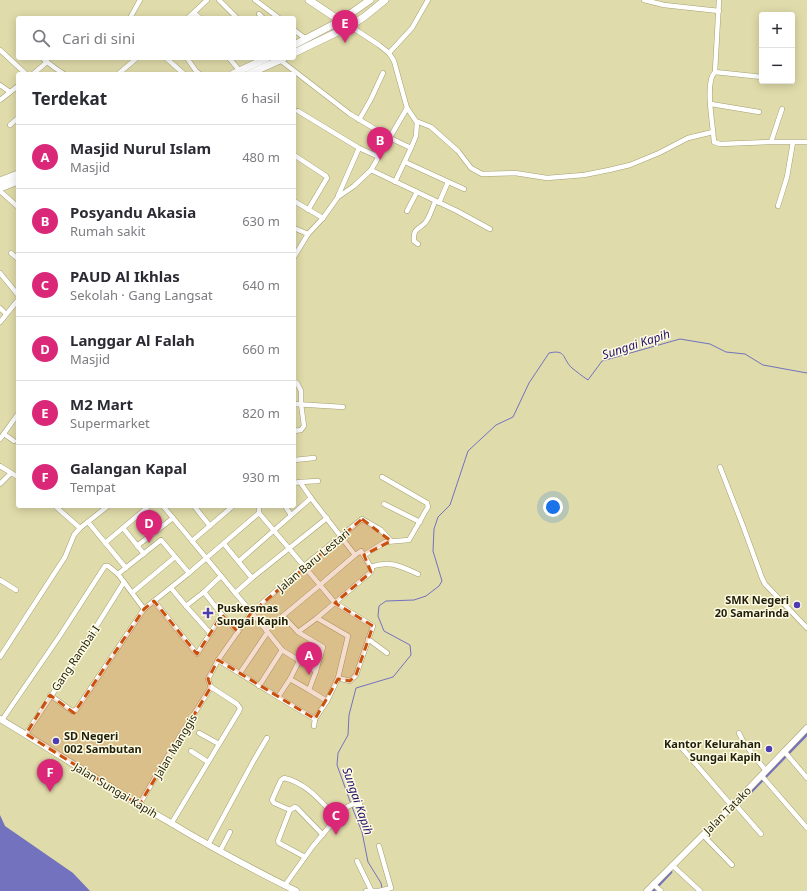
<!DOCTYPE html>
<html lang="id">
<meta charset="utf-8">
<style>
:root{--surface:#fff;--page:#f7f7f7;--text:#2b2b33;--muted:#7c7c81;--line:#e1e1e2;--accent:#db2777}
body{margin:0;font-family:"Noto Sans",sans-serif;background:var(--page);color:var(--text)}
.controls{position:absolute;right:12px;top:12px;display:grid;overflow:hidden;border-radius:4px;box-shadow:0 2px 10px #0003}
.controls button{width:36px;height:36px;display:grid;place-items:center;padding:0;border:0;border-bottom:1px solid var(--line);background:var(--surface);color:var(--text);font:20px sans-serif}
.you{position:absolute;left:553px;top:507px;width:14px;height:14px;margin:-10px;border:3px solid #fff;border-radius:50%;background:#1a73e8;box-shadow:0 0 0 6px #1a73e833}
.badge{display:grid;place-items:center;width:26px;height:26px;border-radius:50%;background:var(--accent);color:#fff;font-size:13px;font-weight:700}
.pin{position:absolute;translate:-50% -33px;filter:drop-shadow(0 1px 2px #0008)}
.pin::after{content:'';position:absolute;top:21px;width:14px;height:12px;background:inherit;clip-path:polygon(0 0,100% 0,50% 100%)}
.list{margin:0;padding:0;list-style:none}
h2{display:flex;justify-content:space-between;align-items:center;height:52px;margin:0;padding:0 16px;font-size:17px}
h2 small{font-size:13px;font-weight:400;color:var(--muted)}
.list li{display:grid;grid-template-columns:26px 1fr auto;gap:12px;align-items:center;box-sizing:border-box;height:64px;padding:0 16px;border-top:1px solid var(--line)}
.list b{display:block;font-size:15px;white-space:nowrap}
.list p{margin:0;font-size:13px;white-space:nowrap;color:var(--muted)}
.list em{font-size:13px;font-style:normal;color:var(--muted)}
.icon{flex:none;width:22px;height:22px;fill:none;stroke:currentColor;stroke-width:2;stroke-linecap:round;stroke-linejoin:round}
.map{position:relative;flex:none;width:807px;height:891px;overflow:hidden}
.search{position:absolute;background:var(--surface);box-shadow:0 2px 10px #0003;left:16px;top:16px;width:280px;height:44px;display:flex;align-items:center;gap:10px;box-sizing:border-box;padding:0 14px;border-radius:4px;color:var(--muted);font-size:15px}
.panel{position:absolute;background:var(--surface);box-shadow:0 2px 10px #0003;left:16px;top:72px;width:280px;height:436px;border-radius:4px}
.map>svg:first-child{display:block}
.water{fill:#7272be}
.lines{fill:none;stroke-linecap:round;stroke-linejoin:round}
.stream{stroke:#7272be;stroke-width:1}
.canal{stroke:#7272be;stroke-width:4.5}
.minor-casing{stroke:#a5a071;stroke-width:5.5}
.tertiary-casing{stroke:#a5a071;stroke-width:7}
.secondary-casing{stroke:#a5a071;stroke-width:8}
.minor{stroke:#fff;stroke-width:4.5}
.tertiary{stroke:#fff;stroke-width:6}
.secondary{stroke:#fff;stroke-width:7}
.marked{fill:#ca500c;fill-opacity:0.2;stroke:#ca500c;stroke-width:3;stroke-dasharray:8 5;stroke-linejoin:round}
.poi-dot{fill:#4d3db4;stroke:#fdfbe2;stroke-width:1.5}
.labels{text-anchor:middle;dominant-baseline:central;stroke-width:3;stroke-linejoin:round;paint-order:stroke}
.street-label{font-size:11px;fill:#211f0c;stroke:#fdfbe2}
.poi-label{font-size:11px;font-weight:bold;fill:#211f0c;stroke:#fdfbe2;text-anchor:end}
.water-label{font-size:12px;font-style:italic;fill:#26116d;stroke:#fdfbe2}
</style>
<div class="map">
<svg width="807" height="891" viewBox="0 0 807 891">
<rect width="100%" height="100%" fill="#e0dbaa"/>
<path class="water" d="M0 815 5 826 73 873 90 891H0Z"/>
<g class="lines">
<g class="stream">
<path d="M351 804 337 765 338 753 348 735 349 715 356 688 393 677 411 655 410 645 384 631 378 616 379 606 386 601 414 600 426 596 439 586 442 581 433 551 434 529 438 517 450 505 468 451 496 425 513 417 529 383 549 353C567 349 562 359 572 368 577 372 582 376 588 380L602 361 680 339 710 344 726 352 745 354 763 365 807 373"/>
<path d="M352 807 362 832 368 862 381 883 382 888"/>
</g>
<g class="canal">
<path d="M740 802 807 733"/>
<path d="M652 891 670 872"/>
</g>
<defs>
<g id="minor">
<path d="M219 0 237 18"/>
<path d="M255 0 279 18"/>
<path d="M644 0 664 5 719 11"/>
<path d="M194 13 200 18"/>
<path d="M259 14 263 18"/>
<path d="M130 18 140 0"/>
<path d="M188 18 207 0"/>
<path d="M350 26 379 45 389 53 394 61 407 108 416 121 431 127 458 151 471 168 482 174 515 173 547 178 584 175 609 170 630 165 659 153 688 138 713 132 714 142 720 144 771 142H807"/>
<path d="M294 30 306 39"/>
<path d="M0 50 26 74"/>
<path d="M389 53 412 28 428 0"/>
<path d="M42 58 55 68 64 74"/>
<path d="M166 58 184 74"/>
<path d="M187 58 196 71 200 74"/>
<path d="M229 58 240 71"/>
<path d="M280 60 350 114 390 138 411 148 395 182"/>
<path d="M715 72 762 77"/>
<path d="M33 74 47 62"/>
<path d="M118 74 137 58"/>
<path d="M0 85 10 92"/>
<path d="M0 100 18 86"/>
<path d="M711 104 759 112"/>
<path d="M298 111 359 148 379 157"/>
<path d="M359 120 371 99 383 73"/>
<path d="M10 125 18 118"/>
<path d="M713 132C712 119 705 81 715 72L719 0"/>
<path d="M771 142 782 109"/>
<path d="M411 148 416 136 417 122"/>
<path d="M294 155 326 176 327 178 308 210"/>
<path d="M405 162 464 189"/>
<path d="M371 170 457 211 490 229"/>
<path d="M0 191 18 207"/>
<path d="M338 196 359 148"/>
<path d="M294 201 323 218"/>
<path d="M439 203 448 182"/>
<path d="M778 206 787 177 793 142"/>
<path d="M407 211 417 192"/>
<path d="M294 228 308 234"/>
<path d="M418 244 414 241C413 228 418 230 425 223 430 217 432 208 435 202"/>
<path d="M11 253 18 259"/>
<path d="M294 257 308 234 323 218 338 197 354 186 371 170 407 108"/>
<path d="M0 273 18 295"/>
<path d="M0 308 6 314"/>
<path d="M0 322 18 300"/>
<path d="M294 382 297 383 301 391V404L304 426 301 430 294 431"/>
<path d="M294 404 343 407"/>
<path d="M4 434 14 441"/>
<path d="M0 439 18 414"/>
<path d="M294 460 314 458"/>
<path d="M0 466 18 477"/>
<path d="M720 467 743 526 762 578 765 584 807 628"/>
<path d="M300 482 318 481"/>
<path d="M0 484 11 473"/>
<path d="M311 498 355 555 320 585 335 603 373 626 356 675 350 681 338 678"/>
<path d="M384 504 420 522"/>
<path d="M55 506 80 528"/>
<path d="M194 506 210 526"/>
<path d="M259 506V513"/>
<path d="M285 506 291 515"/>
<path d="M88 522 126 568"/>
<path d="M123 528 144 554"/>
<path d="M192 541 233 506"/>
<path d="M105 543 149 506"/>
<path d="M224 544 252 578 327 518"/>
<path d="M137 546 173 518"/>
<path d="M364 555 385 542 409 540 428 507 427 503 382 477"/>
<path d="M239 561 311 498 300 482 294 483"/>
<path d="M370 567C390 560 400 566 418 574"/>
<path d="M118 574 161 540 189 573"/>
<path d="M0 580 16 590"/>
<path d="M171 588 186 606"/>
<path d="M133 592 175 557"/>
<path d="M204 592 221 576"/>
<path d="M235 593 252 578"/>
<path d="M154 601 197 654 222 615 238 632"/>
<path d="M283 616 298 632 317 618 371 572 372 569 361 551 355 555"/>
<path d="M317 618 348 636 338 678 327 701"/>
<path d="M266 630 282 650 316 671 323 647 298 632"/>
<path d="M210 633 186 606 204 592 222 615"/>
<path d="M368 639 387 653"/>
<path d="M0 657 65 557 74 535 80 528 108 506"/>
<path d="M218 660 278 697"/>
<path d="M240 673 267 633"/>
<path d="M290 679 299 661"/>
<path d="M259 686 282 650"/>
<path d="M309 690 290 679 278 697 315 719"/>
<path d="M50 695 72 711 76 710 144 609 189 573 259 513 320 585 266 630 163 506"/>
<path d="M2 720 59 637 105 566H108L118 574 144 609"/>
<path d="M314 726 315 719 327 701 309 690 316 671"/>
<path d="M199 733 219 744"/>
<path d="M739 733 744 743 766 771"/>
<path d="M26 734 84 646 124 582"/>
<path d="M681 747 732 806"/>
<path d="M191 751 208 762"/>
<path d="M784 751 807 778"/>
<path d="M761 775 807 828"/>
<path d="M734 803 761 834"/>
<path d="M139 805 172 749 211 687"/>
<path d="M290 810 274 803 272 800 281 780 284 778C307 783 321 802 337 818"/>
<path d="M171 824 239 711 240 708 237 704 211 687 208 679 218 660 251 613 304 566 362 519 381 530 391 541"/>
<path d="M703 835 732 865"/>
<path d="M208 845 254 760 267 738"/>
<path d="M220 851 230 832"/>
<path d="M305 857 279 843 278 841 290 810 295 807 297 808 323 835"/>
<path d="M357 861 371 890"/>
<path d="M672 865 700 891"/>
<path d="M653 884 661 891"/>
<path d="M285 885 313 846 345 808 353 804H360L364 830"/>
<path d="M366 891H379L391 888 379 846"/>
</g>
<g id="tertiary">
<path d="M0 719C57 753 113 790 171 823 212 848 254 870 296 891"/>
<path d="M647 891 732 806 807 728"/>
</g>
<g id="secondary">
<path d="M309 0 342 22"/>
<path d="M294 45 340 21 370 0"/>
<path d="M294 53 350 26 364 17 385 0"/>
<path d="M233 74 267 58"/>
<path d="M249 74 284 58"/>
<path d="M0 181 18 174"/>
<path d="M0 188 18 181"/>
</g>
</defs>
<use href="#minor" class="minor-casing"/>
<use href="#tertiary" class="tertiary-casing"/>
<use href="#secondary" class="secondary-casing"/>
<use href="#minor" class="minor"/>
<use href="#tertiary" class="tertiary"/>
<use href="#secondary" class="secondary"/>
</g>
<path class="marked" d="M362 519 391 541 364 555 371 572 335 603 373 626 356 675 350 681 338 679 315 719 218 660 208 679 211 687 139 805 26 734 50 695 74 713 144 609 154 601 197 654 222 615 238 632 251 613Z"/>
<g class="poi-dot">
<circle cx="797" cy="605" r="4"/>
<path d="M206 607h4v4h4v4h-4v4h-4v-4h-4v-4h4z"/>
<circle cx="56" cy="741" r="4"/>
<circle cx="769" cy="749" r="4"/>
</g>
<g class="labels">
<g class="street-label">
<text transform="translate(313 560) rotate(-40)">Jalan Baru Lestari</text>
<text transform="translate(75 658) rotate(-56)">Gang Rambai I</text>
<text transform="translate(175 746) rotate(-59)">Jalan Manggis</text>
<text transform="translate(116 790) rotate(31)">Jalan Sungai Kapih</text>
<text transform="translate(727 810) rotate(-45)">Jalan Tatako</text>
</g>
<g class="poi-label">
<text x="789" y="599">SMK Negeri<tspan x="789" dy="13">20 Samarinda</tspan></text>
<text x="217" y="607" text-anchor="start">Puskesmas<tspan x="217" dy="13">Sungai Kapih</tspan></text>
<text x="64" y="735" text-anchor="start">SD Negeri<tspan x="64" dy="13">002 Sambutan</tspan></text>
<text x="761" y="743">Kantor Kelurahan<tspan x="761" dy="13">Sungai Kapih</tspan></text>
</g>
<g class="water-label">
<text transform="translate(636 344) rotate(-18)">Sungai Kapih</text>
<text transform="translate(358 801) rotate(71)">Sungai Kapih</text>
</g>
</g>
</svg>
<div class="controls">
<button>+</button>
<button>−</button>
</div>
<div class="you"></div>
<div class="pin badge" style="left:309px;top:675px">A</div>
<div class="pin badge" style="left:380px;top:160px">B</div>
<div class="pin badge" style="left:336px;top:835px">C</div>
<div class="pin badge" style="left:149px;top:543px">D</div>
<div class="pin badge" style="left:345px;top:43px">E</div>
<div class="pin badge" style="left:50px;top:792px">F</div>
<div class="search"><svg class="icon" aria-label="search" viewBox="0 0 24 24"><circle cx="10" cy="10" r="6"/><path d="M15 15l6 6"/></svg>Cari di sini</div>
<section class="panel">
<h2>Terdekat<small>6 hasil</small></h2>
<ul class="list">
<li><span class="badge">A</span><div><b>Masjid Nurul Islam</b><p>Masjid</p></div><em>480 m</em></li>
<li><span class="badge">B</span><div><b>Posyandu Akasia</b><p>Rumah sakit</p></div><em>630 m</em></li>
<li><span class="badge">C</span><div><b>PAUD Al Ikhlas</b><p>Sekolah · Gang Langsat</p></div><em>640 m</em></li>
<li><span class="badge">D</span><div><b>Langgar Al Falah</b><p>Masjid</p></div><em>660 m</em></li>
<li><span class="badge">E</span><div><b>M2 Mart</b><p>Supermarket</p></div><em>820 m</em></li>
<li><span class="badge">F</span><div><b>Galangan Kapal</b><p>Tempat</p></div><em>930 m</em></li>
</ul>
</section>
</div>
